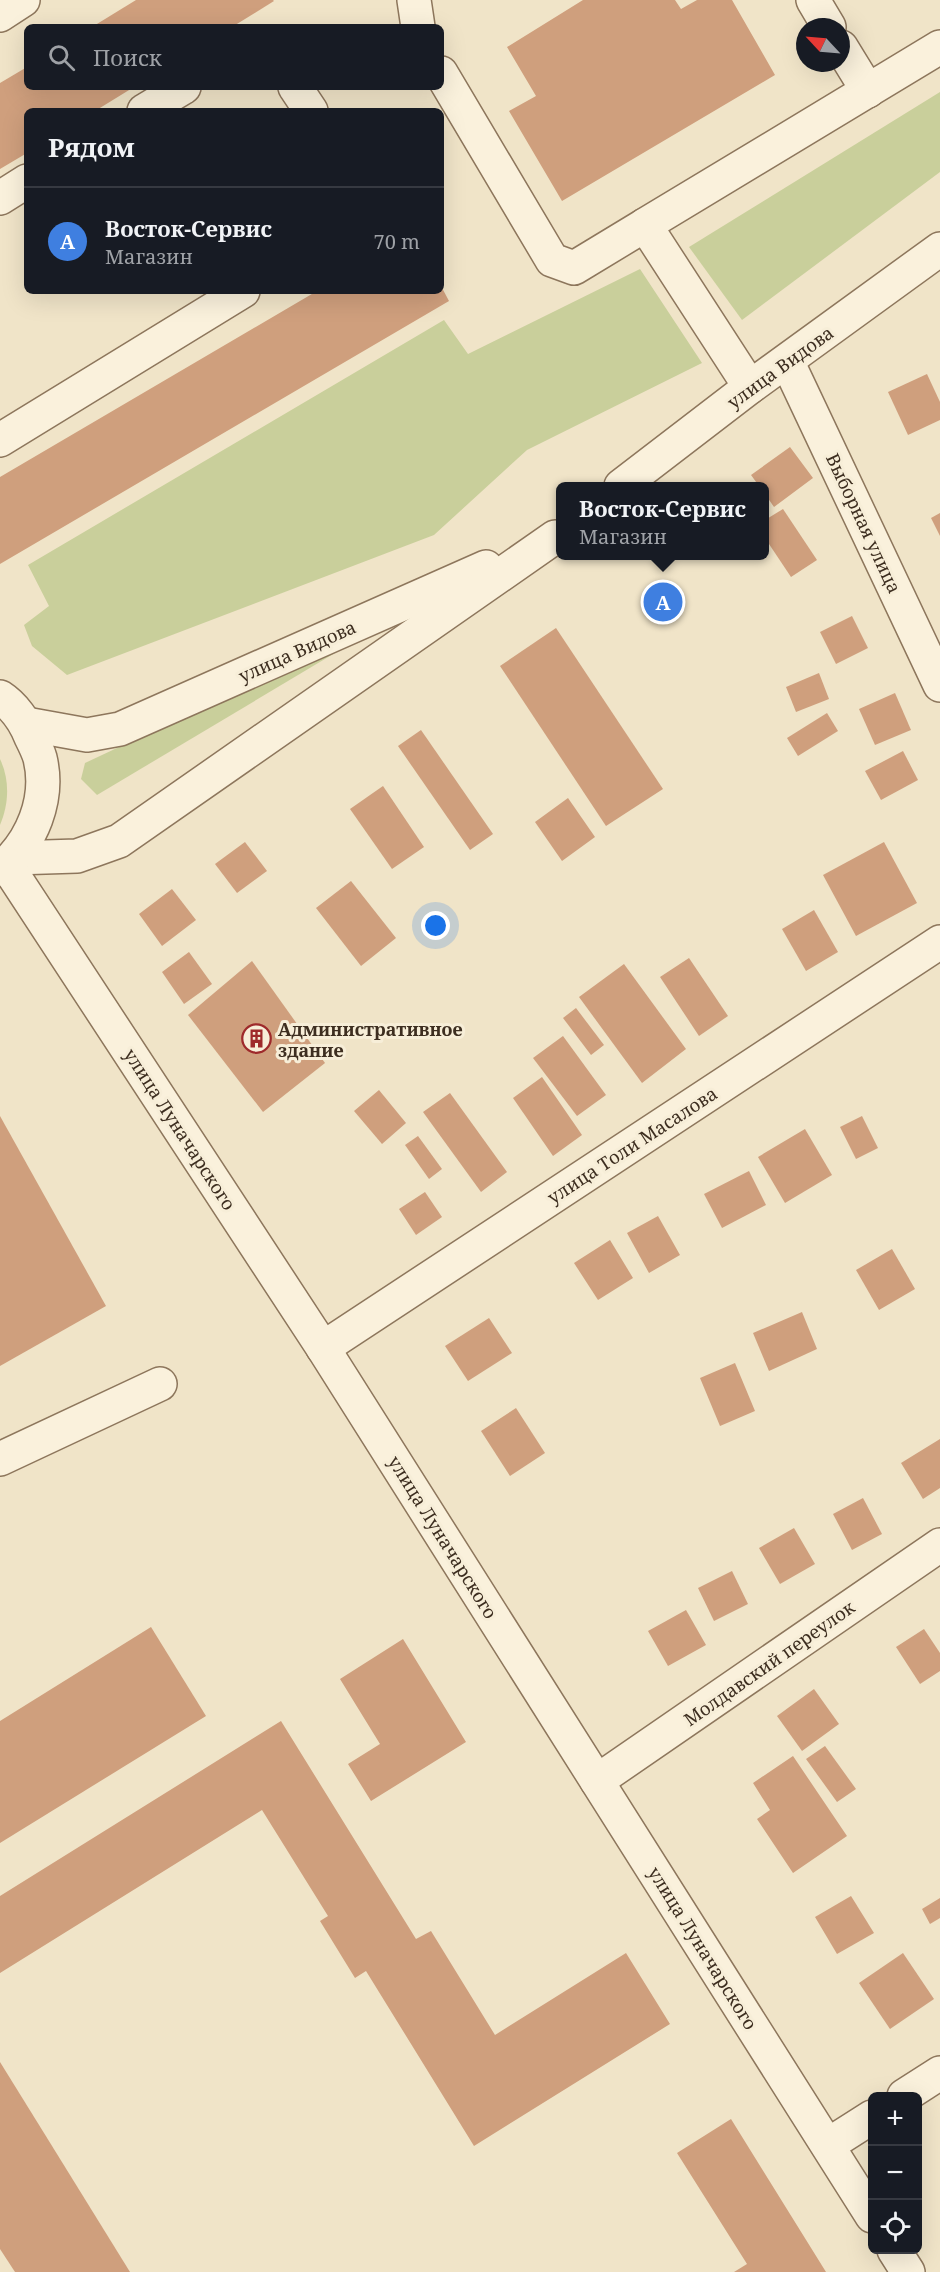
<!DOCTYPE html>
<html lang="ru">
<meta charset="utf-8">
<style>
:root{--surface:#171b24;--page:#242831;--text:#f1f3f6;--muted:#9ea1a6;--line:#363941;--accent:#d93025}
body{margin:0;font-family:"Noto Serif",serif;background:var(--page);color:var(--text)}
.controls{position:absolute;right:18px;bottom:18px;display:grid;overflow:hidden;border-radius:9px;box-shadow:0 6px 24px #0002}
.controls button{width:54px;height:54px;display:grid;place-items:center;padding:0;border:0;border-bottom:2px solid var(--line);background:var(--surface);color:var(--text);font:30px sans-serif}
.compass{position:absolute;left:796px;top:18px;width:54px;height:54px;border-radius:50%;background:var(--surface);box-shadow:0 6px 24px #0002;rotate:296deg}
.you{position:absolute;left:436px;top:926px;width:21px;height:21px;margin:-15px;border:4px solid #fff;border-radius:50%;background:#1a73e8;box-shadow:0 0 0 9px #1a73e833}
.badge{display:grid;place-items:center;width:39px;height:39px;border-radius:50%;background:var(--accent);color:#fff;font-size:20px;font-weight:700}
.pin{position:absolute;translate:-50% -50%;border:3px solid #fff;box-shadow:0 2px 6px #0006}
.popup{position:absolute;left:556px;top:482px;width:213px;height:78px;box-sizing:border-box;display:grid;place-content:center;border-radius:9px;background:var(--surface);filter:drop-shadow(0 2px 4px #0005);font-size:20px;white-space:nowrap;color:var(--muted)}
.popup b{font-size:22px;color:var(--text)}
.popup::after{content:'';position:absolute;left:50%;top:100%;margin-left:-12px;border:12px solid transparent;border-top-color:var(--surface)}
.list{margin:0;padding:0;list-style:none}
h2{display:flex;justify-content:space-between;align-items:center;height:78px;margin:0;padding:0 24px;font-size:26px}
h2 small{font-size:20px;font-weight:400;color:var(--muted)}
.list li{display:grid;grid-template-columns:39px 1fr auto;gap:18px;align-items:center;box-sizing:border-box;height:108px;padding:0 24px;border-top:2px solid var(--line)}
.list b{display:block;font-size:22px;white-space:nowrap}
.list p{margin:0;font-size:20px;white-space:nowrap;color:var(--muted)}
.list em{font-size:20px;font-style:normal;color:var(--muted)}
.icon{flex:none;width:33px;height:33px;fill:none;stroke:currentColor;stroke-width:2;stroke-linecap:round;stroke-linejoin:round}
.map{position:relative;flex:none;width:940px;height:2272px;overflow:hidden}
.search{position:absolute;background:var(--surface);box-shadow:0 6px 24px #0002;left:24px;top:24px;width:420px;height:66px;display:flex;align-items:center;gap:15px;box-sizing:border-box;padding:0 21px;border-radius:9px;color:var(--muted);font-size:22px}
.panel{position:absolute;background:var(--surface);box-shadow:0 6px 24px #0002;left:24px;top:108px;width:420px;height:186px;border-radius:9px}
.map>svg:first-child{display:block}
.green{fill:#c9cf9b}
.building{fill:#cf9f7d}
.lines{fill:none;stroke-linecap:round;stroke-linejoin:round}
.minor-casing{stroke:#8d765c;stroke-width:36}
.minor{stroke:#faf1dc;stroke-width:33}
.labels{text-anchor:middle;dominant-baseline:central;stroke-width:6;stroke-linejoin:round;paint-order:stroke}
.street-label{font-size:18px;fill:#3d2e20;stroke:#f7eed8}
.poi-label{font-size:18px;font-weight:bold;fill:#3d2e20;stroke:#f7eed8;text-anchor:start}
</style>
<div class="map">
<svg width="940" height="2272" viewBox="0 0 940 2272">
<rect width="100%" height="100%" fill="#f0e4c8"/>
<g class="green">
<path d="M940 92V172L742 320 689 247Z"/>
<path d="M640 269 702 363 527 450 434 535 67 675 32 646 24 625 49 606 28 565 444 320 468 354Z"/>
<path d="M392 619 97 795 81 779 85 763Z"/>
<path d="M0 759C10 780 9 804 0 825Z"/>
</g>
<g class="building">
<path d="M136 0H273L274 1 232 27H92Z"/>
<path d="M583 0H675L681 9 697 0H732L775 75 562 201 509 111 536 96 507 47Z"/>
<path d="M27 67V87H134L95 111H27V153L0 169V83Z"/>
<path d="M441 286 449 301 0 564V477L317 291H441Z"/>
<path d="M927 374 940 402V420L908 435 888 392Z"/>
<path d="M790 447 813 478 774 507 765 494V486H759L751 475Z"/>
<path d="M783 509 817 560 791 577 765 538V520Z"/>
<path d="M940 513V536L931 518Z"/>
<path d="M852 616 868 648 836 664 820 632Z"/>
<path d="M556 628 663 789 606 826 500 666Z"/>
<path d="M819 673 829 699 796 712 786 687Z"/>
<path d="M895 693 911 730 875 745 859 709Z"/>
<path d="M827 713 838 731 798 756 787 738Z"/>
<path d="M421 730 493 834 470 850 398 746Z"/>
<path d="M903 751 918 780 881 800 865 771Z"/>
<path d="M383 786 424 847 392 869 350 809Z"/>
<path d="M568 798 595 837 562 861 535 822Z"/>
<path d="M245 842 267 871 237 893 215 864Z"/>
<path d="M884 842 917 903 856 936 823 875Z"/>
<path d="M351 881 396 938 361 966 316 908Z"/>
<path d="M172 889 196 920 162 946 139 914Z"/>
<path d="M814 910 838 952 806 971 782 929Z"/>
<path d="M189 952 212 984 184 1004 162 972Z"/>
<path d="M689 958 728 1016 699 1036 660 977Z"/>
<path d="M252 961 325 1063 263 1112 188 1015Z"/>
<path d="M624 964 686 1049 642 1083 579 997Z"/>
<path d="M576 1008 604 1045 591 1055 563 1018Z"/>
<path d="M563 1036 606 1095 577 1116 533 1058Z"/>
<path d="M542 1077 582 1135 553 1156 513 1098Z"/>
<path d="M379 1090 406 1123 382 1144 354 1111Z"/>
<path d="M450 1093 507 1172 481 1192 423 1112Z"/>
<path d="M0 1116 106 1306 0 1366Z"/>
<path d="M862 1116 878 1148 856 1159 840 1127Z"/>
<path d="M805 1129 832 1175 785 1203 758 1157Z"/>
<path d="M418 1136 442 1169 429 1179 405 1145Z"/>
<path d="M749 1171 766 1205 722 1228 704 1194Z"/>
<path d="M425 1192 442 1217 416 1235 399 1209Z"/>
<path d="M658 1216 680 1255 649 1273 627 1233Z"/>
<path d="M610 1240 633 1278 598 1300 574 1263Z"/>
<path d="M892 1249 915 1289 879 1310 856 1270Z"/>
<path d="M802 1312 817 1349 769 1371 753 1333Z"/>
<path d="M489 1318 512 1353 468 1381 445 1346Z"/>
<path d="M735 1363 755 1411 720 1426 700 1378Z"/>
<path d="M516 1408 545 1453 510 1476 481 1431Z"/>
<path d="M940 1439V1488L923 1499 901 1463Z"/>
<path d="M863 1498 882 1534 852 1550 833 1514Z"/>
<path d="M794 1528 815 1564 780 1584 759 1548Z"/>
<path d="M732 1571 748 1604 714 1621 698 1588Z"/>
<path d="M686 1610 706 1645 668 1666 648 1631Z"/>
<path d="M151 1627 206 1716 0 1843V1721Z"/>
<path d="M924 1629 940 1653V1671L920 1684 896 1647Z"/>
<path d="M403 1639 466 1742 371 1801 348 1764 380 1744 340 1679Z"/>
<path d="M814 1689 839 1724 802 1751 777 1716Z"/>
<path d="M281 1721 416 1939 431 1931 495 2035 626 1953 670 2024 474 2146 366 1971 355 1978 320 1921 328 1916 262 1810 0 1973V1896Z"/>
<path d="M825 1746 856 1789 837 1802 806 1759Z"/>
<path d="M793 1756 847 1836 793 1873 757 1819 770 1810 753 1783Z"/>
<path d="M851 1896 874 1933 837 1954 815 1917Z"/>
<path d="M940 1898V1918L930 1924 922 1909Z"/>
<path d="M903 1953 934 1999 890 2029 859 1983Z"/>
<path d="M0 2062 44 2133 130 2272H15L0 2249Z"/>
<path d="M731 2119 826 2272H734L747 2264 677 2153Z"/>
</g>
<g class="lines">
<defs>
<g id="minor">
<path d="M414 0 418 27"/>
<path d="M813 0 829 27"/>
<path d="M0 15 23 0"/>
<path d="M841 47 868 91"/>
<path d="M441 73 552 260 574 268 645 225 750 387"/>
<path d="M295 87 311 111"/>
<path d="M144 111 184 87"/>
<path d="M0 198 27 181"/>
<path d="M645 225 940 47"/>
<path d="M787 361 940 685"/>
<path d="M0 440 243 291"/>
<path d="M621 486 750 387 940 249"/>
<path d="M0 697C14 706 25 722 31 737 34 743 38 751 40 758 50 799 32 843 0 869"/>
<path d="M26 724 87 735 120 729 486 567"/>
<path d="M14 858 77 856 119 841 555 537"/>
<path d="M6 864 323 1348 872 2216"/>
<path d="M323 1348 940 942"/>
<path d="M0 1459 160 1384"/>
<path d="M597 1781 940 1545"/>
<path d="M904 2096 940 2073"/>
<path d="M828 2145 872 2117"/>
<path d="M894 2250 908 2272"/>
</g>
</defs>
<use href="#minor" class="minor-casing"/>
<use href="#minor" class="minor"/>
</g>
<defs>
<symbol id="building-ring" viewBox="-11 -11 22 22"><circle r="9.5" fill="#f7eed8" stroke="#9e2a2b" stroke-width="1.5"/><path d="M-4-6H4V6H1V3H-1V6H-4ZM-2.5-4.3h1.7v1.8h-1.7ZM.8-4.3h1.7v1.8H.8ZM-2.5-1h1.7V.8h-1.7ZM.8-1h1.7V.8H.8Z" fill="#9e2a2b"/></symbol>
</defs>
<g fill-rule="evenodd">
<use href="#building-ring" x="240" y="1022" width="33" height="33"/>
</g>
<g class="labels">
<g class="street-label">
<text transform="translate(780 367) rotate(-36)">улица Видова</text>
<text transform="translate(864 523) rotate(65)">Выборная улица</text>
<text transform="translate(297 651) rotate(-24)">улица Видова</text>
<text transform="translate(180 1129) rotate(57)">улица Луначарского</text>
<text transform="translate(632 1145) rotate(-33)">улица Толи Масалова</text>
<text transform="translate(443 1537) rotate(58)">улица Луначарского</text>
<text transform="translate(769 1663) rotate(-35)">Молдавский переулок</text>
<text transform="translate(703 1948) rotate(58)">улица Луначарского</text>
</g>
<g class="poi-label">
<text x="278" y="1029">Административное<tspan x="278" dy="21">здание</tspan></text>
</g>
</g>
</svg>
<div class="controls">
<button>+</button>
<button>−</button>
<button><svg class="icon" aria-label="locate" viewBox="0 0 24 24"><circle cx="12" cy="12" r="6"/><path d="M12 2v4M12 18v4M2 12h4M18 12h4"/></svg></button>
</div>
<svg class="compass" viewBox="-18 -18 36 36"><path d="M0-13l5 13h-10z" fill="#e53935"/><path d="M0 13l5-13h-10z" fill="#9ea1a6"/></svg>
<div class="you"></div>
<div class="pin badge" style="left:663px;top:602px;background:#3f7fe0">A</div>
<div class="popup"><b>Восток-Сервис</b>Магазин</div>
<div class="search"><svg class="icon" aria-label="search" viewBox="0 0 24 24"><circle cx="10" cy="10" r="6"/><path d="M15 15l6 6"/></svg>Поиск</div>
<section class="panel">
<h2>Рядом<small></small></h2>
<ul class="list">
<li><span class="badge" style="background:#3f7fe0">A</span><div><b>Восток-Сервис</b><p>Магазин</p></div><em>70 m</em></li>
</ul>
</section>
</div>
